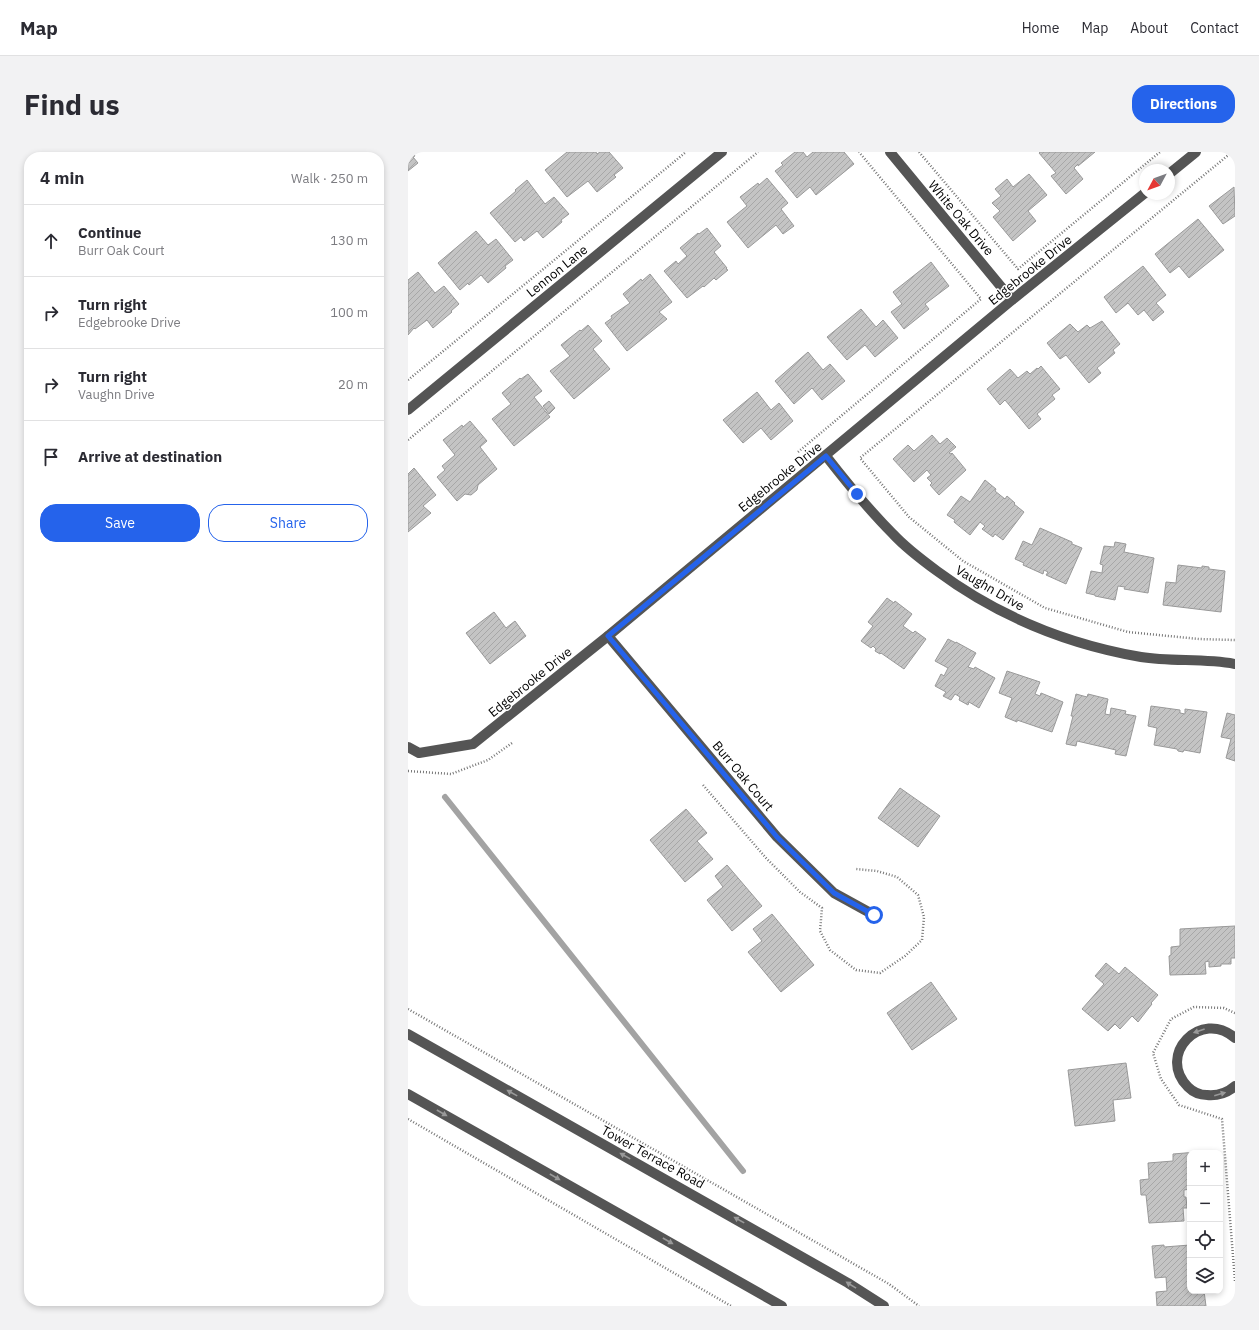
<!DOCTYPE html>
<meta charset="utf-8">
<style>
:root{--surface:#fff;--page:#f2f2f3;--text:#2b2b33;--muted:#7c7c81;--line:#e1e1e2;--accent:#2563eb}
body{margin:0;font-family:"IBM Plex Sans",sans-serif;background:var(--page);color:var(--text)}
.controls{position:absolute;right:12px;bottom:12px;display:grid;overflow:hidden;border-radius:8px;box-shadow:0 2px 6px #0003}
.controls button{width:36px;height:36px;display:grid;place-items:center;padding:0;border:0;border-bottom:1px solid var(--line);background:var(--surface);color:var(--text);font:20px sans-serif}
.compass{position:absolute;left:731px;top:12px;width:36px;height:36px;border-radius:50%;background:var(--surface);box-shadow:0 2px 6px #0003;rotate:229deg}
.stop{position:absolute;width:12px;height:12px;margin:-9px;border:3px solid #2563eb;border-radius:50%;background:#fff}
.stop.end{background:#2563eb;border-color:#fff;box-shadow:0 1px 4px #0008}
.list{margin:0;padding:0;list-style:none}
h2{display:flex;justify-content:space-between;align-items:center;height:52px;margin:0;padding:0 16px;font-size:17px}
h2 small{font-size:13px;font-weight:400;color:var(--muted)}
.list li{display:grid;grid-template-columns:26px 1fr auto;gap:12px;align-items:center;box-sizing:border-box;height:72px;padding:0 16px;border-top:1px solid var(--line)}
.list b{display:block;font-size:15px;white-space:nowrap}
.list p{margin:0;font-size:13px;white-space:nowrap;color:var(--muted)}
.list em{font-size:13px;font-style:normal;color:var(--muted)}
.actions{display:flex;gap:8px;padding:12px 16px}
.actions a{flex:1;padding:9px 0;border:1px solid var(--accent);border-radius:16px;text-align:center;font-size:14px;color:var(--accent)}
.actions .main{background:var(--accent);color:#fff}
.icon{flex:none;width:22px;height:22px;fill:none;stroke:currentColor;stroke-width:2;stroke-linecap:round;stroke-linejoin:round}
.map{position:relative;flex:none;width:827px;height:1154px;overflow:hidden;border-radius:16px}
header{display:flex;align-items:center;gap:24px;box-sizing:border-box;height:56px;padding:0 20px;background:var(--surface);border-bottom:1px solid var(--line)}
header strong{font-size:19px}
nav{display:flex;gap:22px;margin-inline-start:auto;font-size:14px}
.intro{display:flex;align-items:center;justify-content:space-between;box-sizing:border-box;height:96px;padding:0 24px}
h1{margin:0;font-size:28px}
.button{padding:10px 18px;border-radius:16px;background:var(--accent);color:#fff;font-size:14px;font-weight:700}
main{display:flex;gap:24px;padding:0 24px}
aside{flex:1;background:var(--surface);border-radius:16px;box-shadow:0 2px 6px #0003}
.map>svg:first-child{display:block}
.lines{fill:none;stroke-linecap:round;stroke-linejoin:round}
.stream{stroke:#a3a3a3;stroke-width:6}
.building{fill:url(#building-hatch);stroke:#999}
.path{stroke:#777;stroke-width:2.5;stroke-dasharray:1 2;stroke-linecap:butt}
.minor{stroke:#555;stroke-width:10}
.oneway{fill:#999}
.route{stroke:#2563eb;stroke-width:5}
.labels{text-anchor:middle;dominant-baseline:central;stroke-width:3;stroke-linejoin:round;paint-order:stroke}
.street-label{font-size:13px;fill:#000;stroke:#fff}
</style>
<header>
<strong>Map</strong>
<nav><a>Home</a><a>Map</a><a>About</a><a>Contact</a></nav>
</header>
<div class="intro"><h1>Find us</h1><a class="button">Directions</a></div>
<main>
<aside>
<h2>4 min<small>Walk · 250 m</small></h2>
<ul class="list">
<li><svg class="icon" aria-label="ahead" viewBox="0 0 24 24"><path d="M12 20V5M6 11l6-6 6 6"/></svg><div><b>Continue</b><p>Burr Oak Court</p></div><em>130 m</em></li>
<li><svg class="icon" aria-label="right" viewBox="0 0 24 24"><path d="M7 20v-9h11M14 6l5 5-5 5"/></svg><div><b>Turn right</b><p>Edgebrooke Drive</p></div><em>100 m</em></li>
<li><svg class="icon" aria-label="right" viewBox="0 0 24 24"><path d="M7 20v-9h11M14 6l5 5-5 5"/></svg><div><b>Turn right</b><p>Vaughn Drive</p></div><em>20 m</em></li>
<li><svg class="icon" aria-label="arrive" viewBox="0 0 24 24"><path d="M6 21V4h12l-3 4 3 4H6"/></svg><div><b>Arrive at destination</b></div></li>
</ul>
<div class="actions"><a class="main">Save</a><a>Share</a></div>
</aside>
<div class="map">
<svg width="827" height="1154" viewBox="0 0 827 1154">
<defs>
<pattern id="building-hatch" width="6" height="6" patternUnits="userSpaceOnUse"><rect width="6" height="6" fill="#c4c4c4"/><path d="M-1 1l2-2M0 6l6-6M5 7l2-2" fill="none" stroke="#a7a7a7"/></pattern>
</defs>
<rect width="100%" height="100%" fill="#fff"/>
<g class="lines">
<path class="stream" d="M37 645 335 1019"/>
</g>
<g class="building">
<path d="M0 0H4L7 4 5 5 10 11 0 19Z"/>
<path d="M159 0H188L189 2 192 0H201L215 16 206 23 208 25 189 40 180 29 159 45 137 18Z"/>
<path d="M387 0H395L399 5 405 0H436L446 12 408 43 402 35 389 46 367 19 375 13 373 11Z"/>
<path d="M632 0H687L670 14V12L666 16 675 27 658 42 643 24 648 21 631 1Z"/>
<path d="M621 22 639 43 620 59 628 69 605 89 585 65 592 59 584 51 593 44 587 37 599 27 605 35Z"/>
<path d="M359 26 380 51 373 57 386 74 375 82 368 73 340 96 319 70 339 54 332 45 350 31 351 33Z"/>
<path d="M119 28 137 52 146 45 161 62 153 68 154 70 135 86 129 79 116 89 113 85 107 90 82 61 108 39 107 38Z"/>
<path d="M826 35 827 64 815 72 801 54Z"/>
<path d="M790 67 816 98 781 126 771 114 762 121 747 102Z"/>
<path d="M299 76 313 94 306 100 319 116 318 117 320 118 308 128 306 126 296 135 295 134 279 146 256 119 268 109 270 112 279 104 272 96 290 81 291 82Z"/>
<path d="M68 79 80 93 88 87 105 108 97 114 98 116 80 131 73 123 61 133 60 131 52 138 30 111Z"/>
<path d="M523 110 541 134 517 152 521 157 496 177 483 160 494 152 485 140Z"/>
<path d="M735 114 758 143 748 151 756 160 745 169 736 158 730 163 720 151 708 161 696 145Z"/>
<path d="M10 120 27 141 36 134 51 152 43 159 44 160 25 176 19 168 7 177 6 176 0 183V128Z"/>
<path d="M242 122 264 150 251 160 259 167 219 199 197 171 204 166 203 164 222 151 215 142 233 127 234 129Z"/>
<path d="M453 157 468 175 475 168 490 186 467 205 457 193 439 208 419 185Z"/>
<path d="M694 169 712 192 705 198 707 201 689 216 693 221 681 231 658 203 652 207 639 191 662 172 670 180 679 173 682 176Z"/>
<path d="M180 173 194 189 185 197 202 217 166 247 142 219 162 204 153 193 172 178 173 179Z"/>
<path d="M400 200 415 218 422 212 437 229 414 248 404 236 386 252 367 229Z"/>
<path d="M633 214 652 237 644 243 647 247 629 262 633 267 621 277 597 248 592 253 579 237 602 217 610 226 619 219 622 222 629 216 630 217Z"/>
<path d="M120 222 134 239 126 245 142 265 106 294 84 267 103 252 94 241 112 226 113 227Z"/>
<path d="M349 240 363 258 371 251 385 269 363 288 353 276 335 291 315 268Z"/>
<path d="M141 249 147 256 141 262 135 254Z"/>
<path d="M62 269 79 289 72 295 89 317 70 333 69 338 63 343 57 342 49 349 29 325 37 318 34 314 47 303 35 288 54 273 55 275Z"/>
<path d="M524 283 532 292 539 286 548 295 541 301 543 302 544 301 558 318 531 343 522 333 524 331 519 326 523 323 519 318 506 330 485 307 500 293 506 299Z"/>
<path d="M6 316 28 343 15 354 23 361 0 380V322Z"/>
<path d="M577 328 588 337 587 339 597 347 599 344 607 351 606 352 616 360 595 388 587 382 585 385 574 377 577 374 572 370 562 383 546 370 547 368 539 363 553 344 562 350Z"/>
<path d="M632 376 664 390V392L674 396 658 432 638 423 640 420 636 418 635 422 615 413 616 411 607 407 615 389 624 393Z"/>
<path d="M707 390 718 392 716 400 746 406 740 441 716 437 717 435 710 434 707 448 687 444V443L678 441 683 419 694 421 695 413 692 412 696 394 706 395Z"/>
<path d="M770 413 794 416V414L801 415V417L817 419 813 460 755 453 758 430 768 431Z"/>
<path d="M479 446 486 451 487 449 504 462 495 474 505 481 507 479 518 487 496 517 473 501 472 502 467 499 468 497 465 494 463 496 453 489 465 474 460 470Z"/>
<path d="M86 460 98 476 107 469 118 484 82 512 58 481Z"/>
<path d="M540 487 548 491V490L568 501 560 515 566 517 567 515 587 526 571 556 561 550 560 553 551 548 552 545 547 542 543 548 535 544 538 540 527 534 533 522 536 524 540 516 527 509Z"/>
<path d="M599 519 632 530 627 542 632 544 633 541 655 550 644 580 609 568V570L597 565 604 546 591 541Z"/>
<path d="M668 542 679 545 680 542 700 547 697 562 702 563 703 556 718 559 717 562 728 564 718 604 707 602 708 598 669 589 668 594 658 592 665 564H663Z"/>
<path d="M743 554 772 558V561L777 562V557L799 560 792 601 776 598 775 600 770 599 769 597 746 593 749 576 740 574Z"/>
<path d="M819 561 827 563V609L818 606 823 587 813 585Z"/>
<path d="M492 636 532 664 510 695 470 666Z"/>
<path d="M278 657 299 681 289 689 305 707 277 730 242 688Z"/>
<path d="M319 713 354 754 324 779 299 748 315 735 307 724Z"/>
<path d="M364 762 406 813 373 840 340 800 354 789 345 777Z"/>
<path d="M827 774V806H823V812H813V814L801 815V809L797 810 798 822 762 823 761 804 763 803V795L772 794V777Z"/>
<path d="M698 811 711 822 717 815 750 843 743 851 744 852 730 870 724 864 712 877 707 872 700 879 674 857 696 832 687 824Z"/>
<path d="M523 830 549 867 504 898 479 861Z"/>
<path d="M718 911 723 946 705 948 707 969 667 974 660 918Z"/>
<path d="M789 1000 782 1001V1037L776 1038V1045H778L779 1056H775L776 1069 741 1071 738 1043H733L732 1028 741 1027 740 1011 765 1009V1002Z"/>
<path d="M756 1093V1095L782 1093V1139H796L798 1154H749L748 1140 759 1139 758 1125 747 1126 744 1094Z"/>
</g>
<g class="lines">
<g class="path">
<path d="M511 0 610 117 752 0"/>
<path d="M824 0 452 306 501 365 555 409 637 456 720 480 791 487 827 488"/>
<path d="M0 228 278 0"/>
<path d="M0 288 350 0"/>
<path d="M390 300 573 147 451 0"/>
<path d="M0 619 43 622 80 608 104 591"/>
<path d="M295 633 358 706 392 740 414 756 412 779 422 798 448 818 472 821 497 804 514 788 516 765 510 743 489 725 469 719 448 717"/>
<path d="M0 857 481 1132 511 1154"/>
<path d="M827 861 816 856 786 855 763 867 745 901 753 927 771 953 814 967 827 1129"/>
<path d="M0 967 323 1154"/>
</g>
<g class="minor">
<path d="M482 0 604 148"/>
<path d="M761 22 788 0"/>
<path d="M0 258 314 0"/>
<path d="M418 304C439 331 461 358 485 382 498 396 514 408 529 419 591 465 658 492 733 505 764 510 796 506 827 512"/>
<path d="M200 484 369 685 426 741 466 763"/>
<path d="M0 595 11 601 65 592 200 484 604 148 737 41"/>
<path d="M0 882 440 1131 476 1154"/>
<path d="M827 886C793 856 748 903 780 935 785 940 792 943 799 943 810 944 819 941 827 934"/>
<path d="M0 942 374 1154"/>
</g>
</g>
<defs><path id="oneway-solid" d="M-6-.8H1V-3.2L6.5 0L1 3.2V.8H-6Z"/></defs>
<g class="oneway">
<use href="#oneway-solid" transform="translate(791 879) rotate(161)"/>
<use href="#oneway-solid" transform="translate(104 941) rotate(-151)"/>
<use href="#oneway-solid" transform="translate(812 942) rotate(-16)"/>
<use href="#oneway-solid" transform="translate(34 961) rotate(30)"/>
<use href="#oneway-solid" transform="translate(217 1004) rotate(-151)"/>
<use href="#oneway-solid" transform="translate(147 1025) rotate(30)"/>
<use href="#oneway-solid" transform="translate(331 1068) rotate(-151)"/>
<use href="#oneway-solid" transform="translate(260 1089) rotate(30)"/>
<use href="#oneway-solid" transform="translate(443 1133) rotate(-148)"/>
</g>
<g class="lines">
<path class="route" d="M449 342 418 304 200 484 369 685 426 741 466 763"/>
</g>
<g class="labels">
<g class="street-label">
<text transform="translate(553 66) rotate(50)">White Oak Drive</text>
<text transform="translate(622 118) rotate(-39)">Edgebrooke Drive</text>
<text transform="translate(149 119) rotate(-39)">Lennon Lane</text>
<text transform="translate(372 325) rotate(-39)">Edgebrooke Drive</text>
<text transform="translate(582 436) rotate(30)">Vaughn Drive</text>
<text transform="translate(122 530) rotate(-39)">Edgebrooke Drive</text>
<text transform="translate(335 624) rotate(50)">Burr Oak Court</text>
<text transform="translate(245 1005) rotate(29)">Tower Terrace Road</text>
</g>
</g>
</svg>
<div class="controls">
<button>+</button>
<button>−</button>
<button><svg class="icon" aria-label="locate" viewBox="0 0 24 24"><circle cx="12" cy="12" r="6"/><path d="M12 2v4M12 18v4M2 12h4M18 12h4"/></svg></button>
<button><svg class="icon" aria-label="layers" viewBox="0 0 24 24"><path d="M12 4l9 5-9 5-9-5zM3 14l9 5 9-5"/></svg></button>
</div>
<svg class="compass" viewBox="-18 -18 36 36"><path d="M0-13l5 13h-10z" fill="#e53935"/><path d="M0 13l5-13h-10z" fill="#7c7c81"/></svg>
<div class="stop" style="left:466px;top:763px"></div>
<div class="stop end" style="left:449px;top:342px"></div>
</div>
</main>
